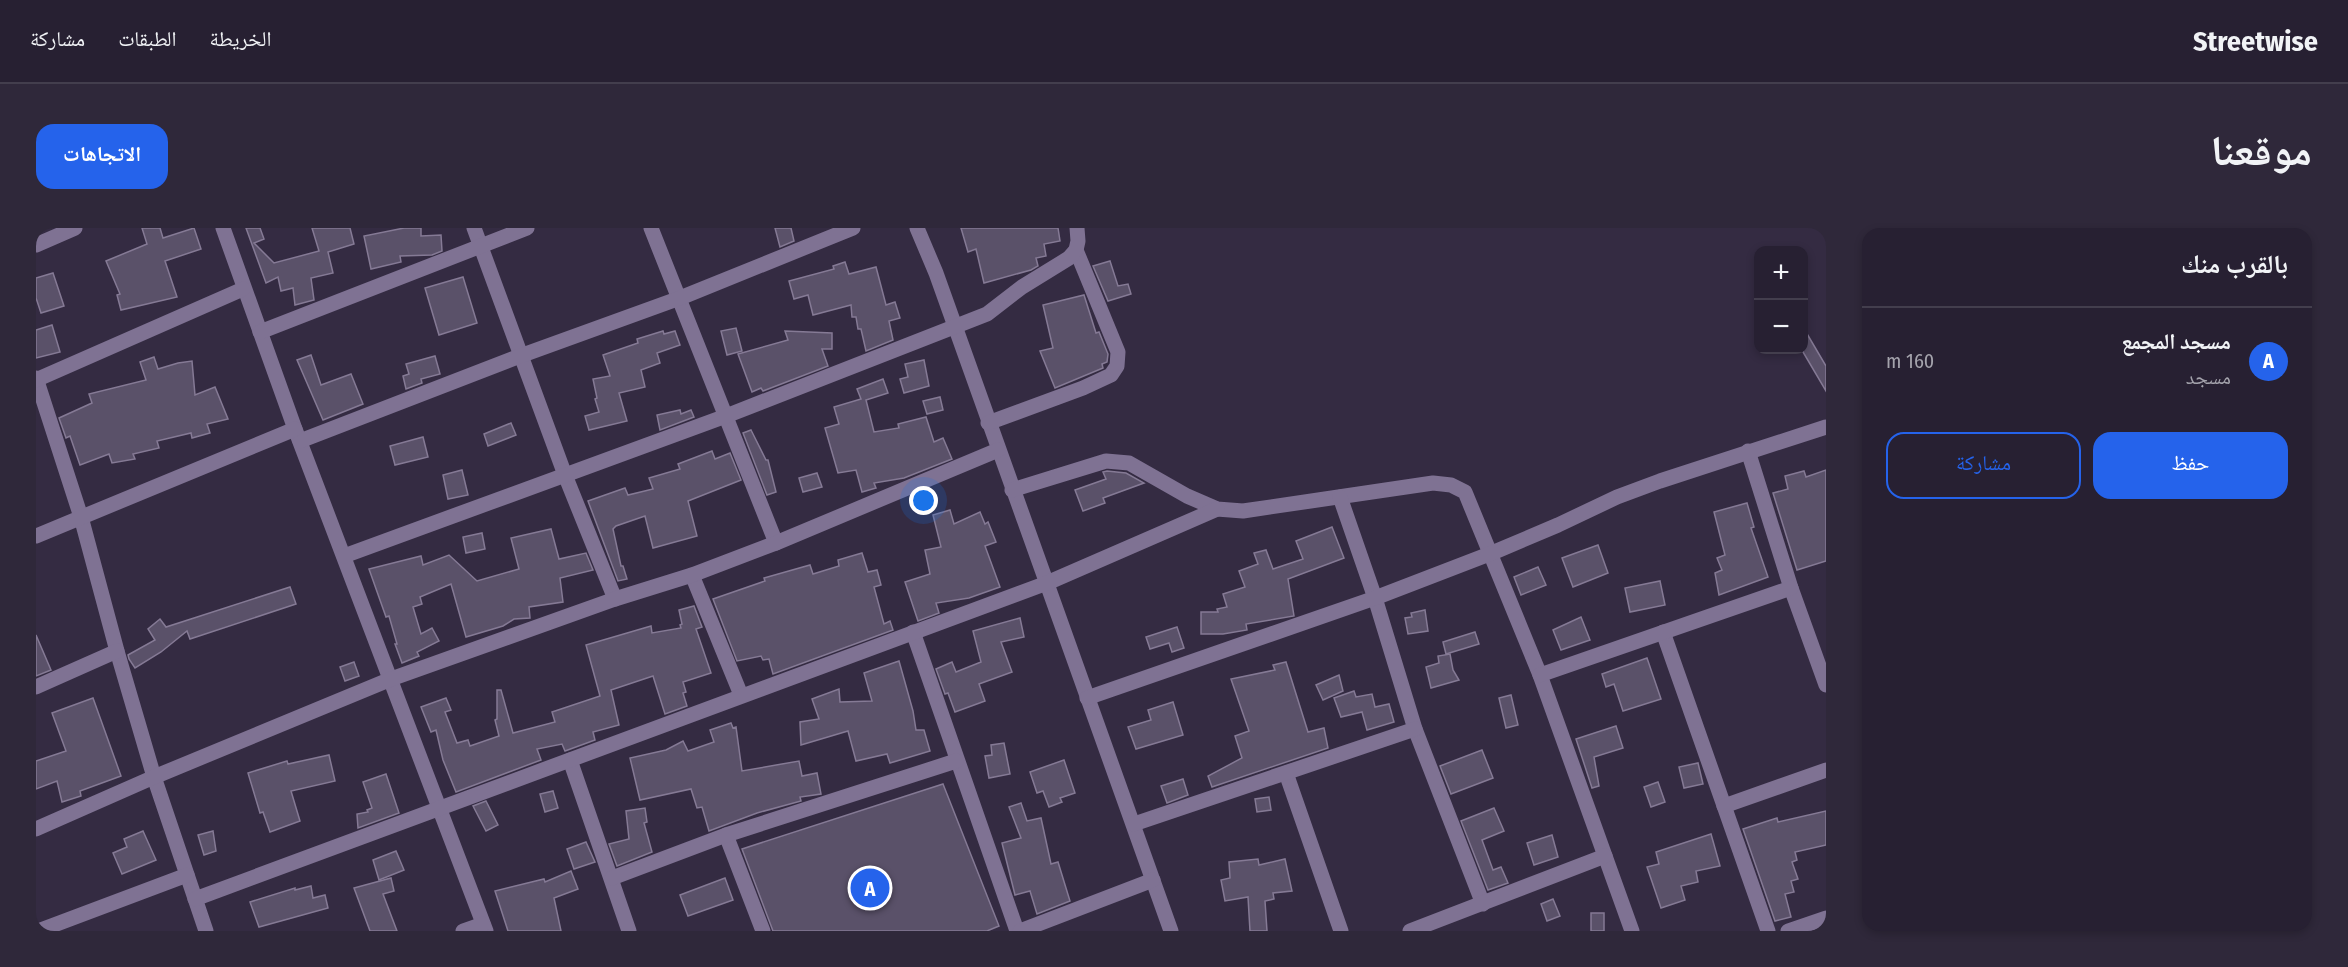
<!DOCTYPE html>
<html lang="ar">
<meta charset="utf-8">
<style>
:root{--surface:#272032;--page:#2f283a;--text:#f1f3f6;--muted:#a4a3ac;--line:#433e4d;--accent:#2563eb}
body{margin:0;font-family:"Fira Sans Condensed","Noto Naskh Arabic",sans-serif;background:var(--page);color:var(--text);direction:rtl}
.controls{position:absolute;right:18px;top:18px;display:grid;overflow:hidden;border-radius:12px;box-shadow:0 3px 9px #0003}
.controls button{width:54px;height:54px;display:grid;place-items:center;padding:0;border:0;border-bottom:2px solid var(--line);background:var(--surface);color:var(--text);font:30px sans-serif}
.you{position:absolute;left:888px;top:273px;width:21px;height:21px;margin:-15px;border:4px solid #fff;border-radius:50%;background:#1a73e8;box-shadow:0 0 0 9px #1a73e833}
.badge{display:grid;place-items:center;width:39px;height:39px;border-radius:50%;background:var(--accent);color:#fff;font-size:20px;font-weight:700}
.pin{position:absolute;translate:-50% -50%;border:3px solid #fff;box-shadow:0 2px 6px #0006}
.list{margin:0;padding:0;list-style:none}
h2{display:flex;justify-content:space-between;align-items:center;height:78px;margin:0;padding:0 24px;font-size:26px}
h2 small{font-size:20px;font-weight:400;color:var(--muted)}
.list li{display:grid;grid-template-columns:39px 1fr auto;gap:18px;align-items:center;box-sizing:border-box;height:108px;padding:0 24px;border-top:2px solid var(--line)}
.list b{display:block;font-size:22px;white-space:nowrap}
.list p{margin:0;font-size:20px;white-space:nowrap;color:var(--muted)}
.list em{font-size:20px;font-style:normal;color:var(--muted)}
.actions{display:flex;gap:12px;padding:18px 24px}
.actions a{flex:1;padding:14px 0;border:2px solid var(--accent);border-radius:18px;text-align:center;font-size:21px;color:var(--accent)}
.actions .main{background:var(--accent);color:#fff}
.map{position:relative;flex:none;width:1790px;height:703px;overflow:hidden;direction:ltr;border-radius:18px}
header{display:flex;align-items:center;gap:36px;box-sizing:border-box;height:84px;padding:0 30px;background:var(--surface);border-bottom:2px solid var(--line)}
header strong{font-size:28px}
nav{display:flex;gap:33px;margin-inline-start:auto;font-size:21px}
.intro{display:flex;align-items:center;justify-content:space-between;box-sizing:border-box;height:144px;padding:0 36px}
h1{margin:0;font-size:42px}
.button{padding:15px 27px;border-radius:18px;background:var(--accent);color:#fff;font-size:21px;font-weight:700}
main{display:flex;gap:36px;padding:0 36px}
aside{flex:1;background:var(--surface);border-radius:18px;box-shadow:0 3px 9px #0003}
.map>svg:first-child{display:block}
.building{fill:#5a5169;stroke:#857a95;stroke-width:1.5}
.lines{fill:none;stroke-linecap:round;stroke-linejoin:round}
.minor{stroke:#7f7293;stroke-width:15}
</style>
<header>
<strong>Streetwise</strong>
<nav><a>الخريطة</a><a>الطبقات</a><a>مشاركة</a></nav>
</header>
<div class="intro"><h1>موقعنا</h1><a class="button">الاتجاهات</a></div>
<main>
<aside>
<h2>بالقرب منك<small></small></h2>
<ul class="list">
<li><span class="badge">A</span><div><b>مسجد المجمع</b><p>مسجد</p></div><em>160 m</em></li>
</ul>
<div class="actions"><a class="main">حفظ</a><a>مشاركة</a></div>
</aside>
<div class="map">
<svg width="1790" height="703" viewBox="0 0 1790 703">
<rect width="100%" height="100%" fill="#342b42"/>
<g class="building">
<path d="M106 0H124L127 10 158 0 165 21 129 33 141 69 85 82 81 67 84 66 70 33 111 16Z"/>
<path d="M210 0H224L228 11 218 15 238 35 283 23 276 0H314L318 16 292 24 297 45 275 50 278 72 259 77 257 60 245 63 242 49 230 55Z"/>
<path d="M368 0H385V8L405 7 406 23 396 27 364 28 365 34 335 41 328 8Z"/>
<path d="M739 0H755L758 13 744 19Z"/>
<path d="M925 0H1022L1024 13 1008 16 1010 28 1000 30 1002 38 995 42 948 55 940 21 932 24Z"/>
<path d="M1074 33 1082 58 1092 56 1095 66 1072 73 1057 38Z"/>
<path d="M809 34 813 46 840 39 850 77 859 74 864 90 853 93 857 112 830 123 825 101H822L820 89H816L815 77 777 87 772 67 758 71 753 53 798 41 797 38Z"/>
<path d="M17 45 28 78 5 85 0 70V50Z"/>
<path d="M427 49 441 95 403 107 389 60Z"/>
<path d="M1048 67 1060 105 1063 104 1072 126 1071 134 1066 136 1067 140 1019 160 1004 123 1017 120 1007 77Z"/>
<path d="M16 97 24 124 0 130V102Z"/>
<path d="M1767 99 1790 138V163L1767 124Z"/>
<path d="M700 100 706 123 691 127 685 103Z"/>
<path d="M627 103 628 106 639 103 644 117 621 125 624 135 605 142 609 159 583 165 591 193 553 202 549 188 563 184 559 171 561 170 557 151 574 148 567 127 602 115 601 111Z"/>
<path d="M749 103 796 105V121H786L792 138 727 163 725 160 716 164 702 126 752 112Z"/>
<path d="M275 127 285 157 315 146 327 176 287 192 261 132Z"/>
<path d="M399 128 404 146 385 151 386 155 370 161 367 148 373 146 370 136Z"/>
<path d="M118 129 122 141 142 135 156 133 159 167 179 159 192 191 171 196 174 205 156 210 155 205 121 213 123 220 97 226 99 231 76 235 73 226 44 237 34 208 30 210 23 190 56 175 53 166 110 152 104 134Z"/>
<path d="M888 132 893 158 868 165 864 151 872 149 869 136Z"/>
<path d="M847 151 852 165 830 172 838 204 863 200 862 196 890 189 898 214 907 210 916 231 868 250 838 255 840 260 826 264 820 242 802 245 789 200 803 196 798 179 825 171 821 161Z"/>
<path d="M904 169 907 182 891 186 887 173Z"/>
<path d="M644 182 645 186 655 182 658 189 624 202 621 187Z"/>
<path d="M475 195 480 207 452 218 448 206Z"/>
<path d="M715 202 730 232H732L740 264 731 267 707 205Z"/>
<path d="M387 209 392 229 359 237 354 218Z"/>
<path d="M676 223 679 231 694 225 705 252 652 273 661 308 617 320 609 288 580 298 577 301 585 338H587L591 351 582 353 552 273 589 260 592 267 617 261 613 250 644 241 642 236Z"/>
<path d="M426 242 432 267 412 271 407 247Z"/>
<path d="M1790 242V333L1761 342 1737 265 1752 261 1749 248 1768 243 1770 249Z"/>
<path d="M1071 243 1090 245 1108 255 1067 270 1069 275 1047 283 1039 262 1070 251 1067 244Z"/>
<path d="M781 245 786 259 767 264 763 250Z"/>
<path d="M1711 275 1718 299 1715 300 1732 349 1683 367 1679 345 1686 342 1681 330 1689 327 1678 284Z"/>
<path d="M914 282 918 296 944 284 949 296 952 294 960 314 949 318 964 359 933 370 900 375 903 385 882 393 869 354 894 346 889 322 905 319 897 287Z"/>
<path d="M1296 299 1308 330 1252 351 1258 388 1210 396 1211 402 1187 406H1165V384H1182L1181 381 1191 379 1187 366 1209 359 1203 343 1222 336 1218 325 1230 322 1237 341 1267 331 1260 313Z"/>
<path d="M515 301 523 331 550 325 557 342 524 350 527 374 493 379 494 390 478 391 467 398 430 409 415 356 384 369 386 376 377 379 385 406 396 400 403 413 381 424 383 428 366 435 359 416H361L353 388 350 389 333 341 385 328 387 337 413 327 441 353 483 341 475 310Z"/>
<path d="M446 305 449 321 430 325 427 309Z"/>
<path d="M1562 317 1572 345 1537 359 1526 330Z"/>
<path d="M826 325 832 344 841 342 845 357 838 359 848 396 854 393 857 402 737 446 733 431 727 432 725 428 701 433 677 371 729 353 728 350 774 337 777 346 803 338 802 332Z"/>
<path d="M1502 339 1510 357 1485 367 1478 349Z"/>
<path d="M1624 353 1629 377 1594 384 1589 360Z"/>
<path d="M254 359 260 376 154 411 151 403 125 424 99 440 93 431 92 427 119 412 112 401 124 391 130 399Z"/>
<path d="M658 378 666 399 660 401 675 445 647 454 650 464 647 465 651 478 629 486 617 448 575 462 583 497 557 504 559 512 529 523 526 516 501 521 505 532 420 564 407 532 400 502 395 504 385 479 410 470 415 482 409 484 421 515 432 512 434 518 463 508 459 492 461 491V462H465L477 505 519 494 516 484 564 468 550 417 615 398 616 405 645 400 644 397 646 396 643 382Z"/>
<path d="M1389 382 1392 403 1372 406 1369 390 1376 389 1375 385Z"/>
<path d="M1545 389 1554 412 1525 422 1517 402Z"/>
<path d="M984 390 988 409 965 414 976 444 943 456 949 473 919 484 912 465 909 466 900 441 916 434 920 444 945 434 937 403Z"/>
<path d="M1141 399 1148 420 1136 424 1133 415 1114 421 1110 409Z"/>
<path d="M1439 404 1443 416 1410 426 1407 414Z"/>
<path d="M0 407 15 442 0 448Z"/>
<path d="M1414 426 1417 442 1423 452 1395 460 1390 439 1403 435 1402 428Z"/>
<path d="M1611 430 1625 471 1587 483 1578 456 1570 459 1566 446Z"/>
<path d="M863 433 877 483 880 502H888L894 523 854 535 851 526 820 533 812 503 765 517 764 494 783 491 776 471 803 461 804 474 836 473 828 445Z"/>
<path d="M318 434 323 448 309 453 304 439Z"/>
<path d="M1250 434 1272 504 1288 500 1292 520 1176 559 1172 548 1206 530 1199 508 1213 503 1195 451 1239 442 1237 437Z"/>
<path d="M1303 447 1307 463 1287 472 1280 457Z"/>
<path d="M1318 463 1320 469 1336 466 1339 479 1353 476 1358 494 1331 502 1326 484 1305 489 1298 470Z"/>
<path d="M1475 467 1482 497 1470 500 1463 470Z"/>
<path d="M57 470 85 548 44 563 45 568 26 574 21 553 0 561V533L30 523 16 485Z"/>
<path d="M1137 474 1147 507 1100 521 1092 499 1115 492 1112 482Z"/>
<path d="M695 495 697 500 700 499 706 543 763 533 766 548 781 545 785 566 764 569 765 573 721 585 673 603 666 579 661 580 655 561 604 572 594 530 630 522 647 513 652 523 678 514 674 502Z"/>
<path d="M1580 498 1587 520 1558 529 1563 558 1556 560 1540 511Z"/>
<path d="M968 515 974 546 953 550 949 528 956 527 955 517Z"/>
<path d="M1446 522 1457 550 1415 566 1404 538Z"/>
<path d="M293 527 299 553 255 563 264 593 234 604 227 584 224 585 212 545 251 533 252 536Z"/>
<path d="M1028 532 1039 565 1024 570 1026 574 1013 579 1007 563 1001 565 994 544Z"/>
<path d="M1662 535 1667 556 1648 560 1643 539Z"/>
<path d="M350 546 363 585 322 600 321 586 332 584 331 582 336 580 327 554Z"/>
<path d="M1147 551 1152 567 1131 575 1125 558Z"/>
<path d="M1622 554 1629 574 1615 579 1608 559Z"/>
<path d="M907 556 963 698 951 703H737L706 621Z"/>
<path d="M517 563 522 580 509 584 504 566Z"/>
<path d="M1233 569 1235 582 1221 584 1219 571Z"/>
<path d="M450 573 462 597 450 603 437 578Z"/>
<path d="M985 575 991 593 1005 590 1015 636 1022 634 1034 673 1001 686 994 663 979 667 966 615 985 610 973 579Z"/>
<path d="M609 580 611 594 608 595 616 624 581 638 573 616 593 611 590 583Z"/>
<path d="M1458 580 1468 603 1446 612 1457 642 1465 639 1472 655 1452 662 1425 593Z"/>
<path d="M1790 583V617L1759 624 1761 632 1756 634 1762 651 1755 653 1758 664 1749 666 1755 689 1739 693 1707 601 1741 590 1742 594Z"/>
<path d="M107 603 120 632 86 646 77 625 91 619 88 611Z"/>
<path d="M177 603 180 623 168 627 162 607Z"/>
<path d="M1675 606 1684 638 1660 643 1662 654 1645 658 1649 672 1625 680 1611 639 1623 636 1620 624Z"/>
<path d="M1516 607 1522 629 1498 637 1491 615Z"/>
<path d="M550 614 559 634 538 641 531 621Z"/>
<path d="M360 623 368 642 343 652 337 632Z"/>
<path d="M1222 631 1223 637 1249 631 1256 663 1237 665 1238 671 1229 673 1231 703H1214L1212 669 1189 673 1185 652 1194 650 1193 634Z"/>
<path d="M535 643 542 661 518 670 525 703H472L459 663 508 651 509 654Z"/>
<path d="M355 650 358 663 347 666 361 703H334L318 660Z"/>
<path d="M689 650 697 672 652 688 644 667Z"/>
<path d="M275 658 277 670 289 667 292 680 223 699 214 674 259 660V662Z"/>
<path d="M1517 671 1524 688 1511 693 1505 676Z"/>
<rect x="1555" y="685" width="13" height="18"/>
</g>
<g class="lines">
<g class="minor">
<path d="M187 0 259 201 450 703"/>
<path d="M438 0 529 247 579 371"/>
<path d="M615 0 740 315"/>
<path d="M881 0 900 45 1135 703"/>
<path d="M0 17 39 0"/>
<path d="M224 104 491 0"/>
<path d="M0 150 45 289 81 423 118 549 170 703"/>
<path d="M0 152 207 61"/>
<path d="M952 195 1047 160 1075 147 1081 138 1082 124 1040 22"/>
<path d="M264 213 484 128 644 70 817 0"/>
<path d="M1712 223 1755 360 1790 457"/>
<path d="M976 262 1070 233 1093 235 1151 268 1181 281 1207 283 1397 255 1415 257 1429 264 1504 447 1596 703"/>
<path d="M1304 269 1339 370 1379 501 1447 676"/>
<path d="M0 308 259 201"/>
<path d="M308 328 690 188 951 86 986 59 1033 30 1040 22 1042 13 1041 0"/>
<path d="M656 347 705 467"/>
<path d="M877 404 981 703"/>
<path d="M1627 404 1732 703"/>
<path d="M1504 447 1755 360"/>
<path d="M0 459 81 423"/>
<path d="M1051 470 1339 370 1456 325 1522 297 1581 269 1624 253 1790 199"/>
<path d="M534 532 593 703"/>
<path d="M1250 545 1305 703"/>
<path d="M1688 578 1790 542"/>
<path d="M1098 596 1379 501"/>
<path d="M0 601 118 549 355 451 579 371 656 347 740 315 962 222"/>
<path d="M690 607 727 703"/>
<path d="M576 650 690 607 920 533"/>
<path d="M159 671 1011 355 1181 281"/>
<path d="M2 703 151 647"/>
<path d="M427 703 447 696"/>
<path d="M984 703 1117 652"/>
<path d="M1374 703 1569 628"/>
<path d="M1752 703 1790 690"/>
</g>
</g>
</svg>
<div class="controls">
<button>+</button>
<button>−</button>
</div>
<div class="you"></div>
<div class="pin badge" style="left:834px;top:660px">A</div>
</div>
</main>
